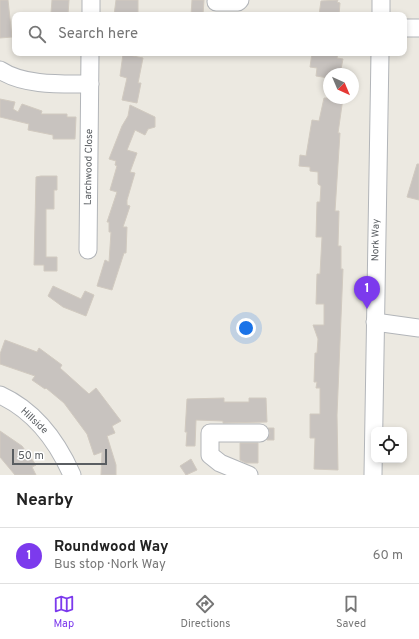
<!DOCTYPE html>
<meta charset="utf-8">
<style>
:root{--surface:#fff;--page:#f6f6f6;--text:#222;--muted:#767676;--line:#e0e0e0;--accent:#7c3aed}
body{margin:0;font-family:Overpass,sans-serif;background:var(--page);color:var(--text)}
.controls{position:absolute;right:12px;bottom:12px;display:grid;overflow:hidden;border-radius:8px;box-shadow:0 2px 6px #0003}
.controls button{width:36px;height:36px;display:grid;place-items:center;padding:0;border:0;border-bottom:1px solid var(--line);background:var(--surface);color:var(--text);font:20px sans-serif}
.compass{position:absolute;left:323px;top:68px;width:36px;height:36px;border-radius:50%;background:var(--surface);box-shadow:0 2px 6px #0003;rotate:136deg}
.scale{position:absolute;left:12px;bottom:10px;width:95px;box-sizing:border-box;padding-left:4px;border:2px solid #5a5e62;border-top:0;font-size:11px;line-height:14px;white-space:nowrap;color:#5a5e62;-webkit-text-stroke:3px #fff;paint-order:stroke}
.you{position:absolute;left:246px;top:328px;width:14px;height:14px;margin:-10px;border:3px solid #fff;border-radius:50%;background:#1a73e8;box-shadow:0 0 0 6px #1a73e833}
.badge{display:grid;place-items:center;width:26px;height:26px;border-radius:50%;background:var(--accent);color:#fff;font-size:13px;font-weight:700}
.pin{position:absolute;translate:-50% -33px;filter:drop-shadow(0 1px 2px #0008)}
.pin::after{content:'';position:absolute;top:21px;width:14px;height:12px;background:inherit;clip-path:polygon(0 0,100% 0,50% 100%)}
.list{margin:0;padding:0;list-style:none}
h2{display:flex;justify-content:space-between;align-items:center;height:52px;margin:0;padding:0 16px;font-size:17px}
h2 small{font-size:13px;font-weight:400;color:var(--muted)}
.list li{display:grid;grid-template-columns:26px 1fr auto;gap:12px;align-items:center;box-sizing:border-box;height:56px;padding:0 16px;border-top:1px solid var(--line)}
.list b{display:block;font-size:15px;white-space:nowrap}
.list p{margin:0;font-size:13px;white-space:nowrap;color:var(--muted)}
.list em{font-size:13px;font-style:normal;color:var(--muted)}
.icon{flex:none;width:22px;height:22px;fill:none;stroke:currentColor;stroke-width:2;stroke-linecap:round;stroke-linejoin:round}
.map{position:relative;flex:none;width:419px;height:475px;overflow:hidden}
.search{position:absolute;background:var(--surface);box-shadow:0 2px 6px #0003;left:12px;right:12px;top:12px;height:44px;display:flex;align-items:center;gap:10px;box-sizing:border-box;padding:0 14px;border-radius:8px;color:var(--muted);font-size:15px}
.sheet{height:108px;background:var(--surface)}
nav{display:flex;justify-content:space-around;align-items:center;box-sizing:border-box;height:56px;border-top:1px solid var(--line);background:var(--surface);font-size:11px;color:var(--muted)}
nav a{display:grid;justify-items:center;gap:2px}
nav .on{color:var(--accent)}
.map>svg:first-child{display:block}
.building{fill:#c8c3bf;stroke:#d1cac0}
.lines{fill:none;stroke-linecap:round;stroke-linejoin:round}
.minor-casing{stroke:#b2b5b9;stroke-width:19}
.minor{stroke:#fff;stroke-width:17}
.labels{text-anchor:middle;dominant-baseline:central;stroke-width:3;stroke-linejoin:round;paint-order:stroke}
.street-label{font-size:10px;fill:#5a5e62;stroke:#fff}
</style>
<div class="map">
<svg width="419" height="475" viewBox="0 0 419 475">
<rect width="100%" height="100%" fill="#ece9e1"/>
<g class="building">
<path d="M0 0H8L12 37 0 38Z"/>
<path d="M52 0H69L68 15H53V13H51Z"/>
<path d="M116 0H138V15H114Z"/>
<path d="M192 0H204L203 15H191Z"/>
<path d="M338 0 337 2 340 3 339 15H319L321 1Z"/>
<path d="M312 53H338L337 58 343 59 340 74H329V78L316 76 317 68 310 67Z"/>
<path d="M123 54 143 58 138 83H141L137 103 122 100 127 78 120 76Z"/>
<path d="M324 98H343L338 133H340L335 211H339L338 246H341V269H343L337 415 338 470 314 469 315 438H310V414H320V388H316L317 382H314L315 353H317L318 339 313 325H324V304H316L317 274H320L322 237H316L317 202H320L321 186 318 184V172L310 171V167L299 166 300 155 306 156 312 120 319 121Z"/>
<path d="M0 99 15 102 13 109 18 112 22 104 42 111 41 114H67V117H76L75 139H53V135L28 130 29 124 0 117Z"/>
<path d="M130 105 155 117V127L148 129 145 135 135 130 127 150 137 153 130 172 135 173 127 200V205L130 206 123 227H127L126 253H124L112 290 97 286 105 260 109 262 111 232H109V222H107L117 192 110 190 117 166 115 165 116 161 109 159 122 126 128 116Z"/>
<path d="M417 164H419V200L407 197Z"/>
<path d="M41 176H57V190H54V209H46V257H57V271H44V265H34L36 177Z"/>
<path d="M53 286 81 299 85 291 94 295 86 316 63 307 48 296Z"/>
<path d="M5 340 37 352 39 348 62 365 60 368 89 394 96 388 121 421 112 426 115 433 107 436 116 465V475H101L102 452 94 455 87 434 64 403 46 388 45 389 32 380 35 376 0 364V354Z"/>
<path d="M224 398V402H249V398H266L267 422 223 423V421L196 420 195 446H186L187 432H185L187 399Z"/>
<path d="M268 428H274V440H267L270 433Z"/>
<path d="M0 431 22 446 36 465 32 467 36 475H15L0 457Z"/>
<path d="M240 443H258V463H246L240 460Z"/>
<path d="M191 459 197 470 186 475 180 466Z"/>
</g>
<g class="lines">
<defs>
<g id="minor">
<path d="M216 2H238L240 0"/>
<path d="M91 15V0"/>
<path d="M381 15V0"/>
<path d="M404 28H419"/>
<path d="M0 70C24 86 62 84 90 84"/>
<path d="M88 250 90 53"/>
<path d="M375 322 419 328"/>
<path d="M0 395C35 411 57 441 72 475"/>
<path d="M249 475 220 463 210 455V433H260"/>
<path d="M373 475 380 53"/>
</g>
</defs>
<use href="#minor" class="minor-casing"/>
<use href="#minor" class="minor"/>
</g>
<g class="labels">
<g class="street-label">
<text transform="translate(89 167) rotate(-89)">Larchwood Close</text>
<text transform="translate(376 240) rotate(-89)">Nork Way</text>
<text transform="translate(34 421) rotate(43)">Hillside</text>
</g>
</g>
</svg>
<div class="controls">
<button><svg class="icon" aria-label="locate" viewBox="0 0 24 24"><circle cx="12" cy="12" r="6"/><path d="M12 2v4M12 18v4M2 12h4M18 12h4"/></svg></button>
</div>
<svg class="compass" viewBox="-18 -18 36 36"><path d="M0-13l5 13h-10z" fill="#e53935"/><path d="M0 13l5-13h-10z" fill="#767676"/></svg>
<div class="scale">50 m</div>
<div class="you"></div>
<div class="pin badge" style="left:367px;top:309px">1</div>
<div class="search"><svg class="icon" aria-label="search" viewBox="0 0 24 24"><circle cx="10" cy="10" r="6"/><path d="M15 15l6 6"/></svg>Search here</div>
</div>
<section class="sheet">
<h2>Nearby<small></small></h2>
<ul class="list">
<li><span class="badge">1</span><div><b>Roundwood Way</b><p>Bus stop · Nork Way</p></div><em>60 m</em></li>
</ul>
</section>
<nav>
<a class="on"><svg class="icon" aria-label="map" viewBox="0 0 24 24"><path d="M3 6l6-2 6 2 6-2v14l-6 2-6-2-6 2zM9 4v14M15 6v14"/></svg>Map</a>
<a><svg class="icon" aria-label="directions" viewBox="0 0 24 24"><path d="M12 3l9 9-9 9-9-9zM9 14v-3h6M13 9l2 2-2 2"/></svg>Directions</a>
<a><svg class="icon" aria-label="saved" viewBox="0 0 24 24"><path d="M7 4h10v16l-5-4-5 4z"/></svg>Saved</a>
</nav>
